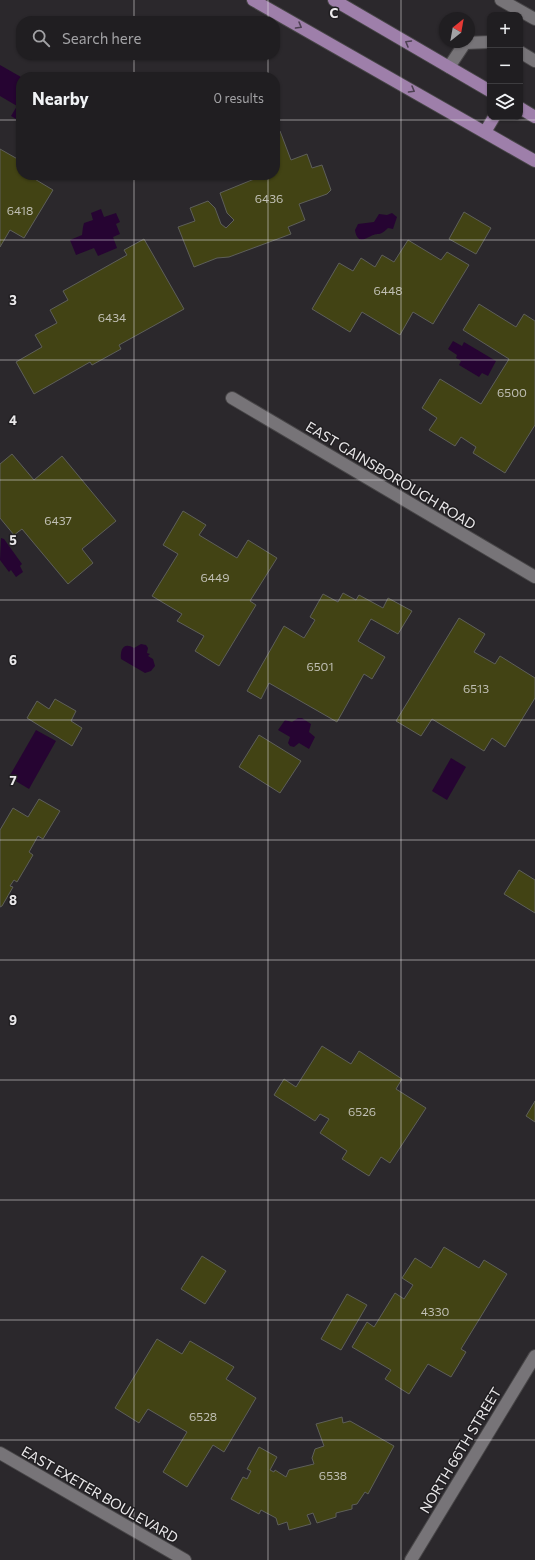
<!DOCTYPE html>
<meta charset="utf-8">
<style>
:root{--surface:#201e21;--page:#28272a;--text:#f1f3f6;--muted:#a2a2a5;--line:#3d3c3f}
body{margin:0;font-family:Commissioner,sans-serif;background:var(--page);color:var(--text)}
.controls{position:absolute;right:12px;top:12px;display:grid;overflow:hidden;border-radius:8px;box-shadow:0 1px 3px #0004}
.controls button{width:36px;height:36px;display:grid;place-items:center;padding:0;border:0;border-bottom:1px solid var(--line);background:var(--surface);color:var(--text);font:20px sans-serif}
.compass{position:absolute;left:439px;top:12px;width:36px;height:36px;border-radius:50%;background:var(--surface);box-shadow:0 1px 3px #0004;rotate:31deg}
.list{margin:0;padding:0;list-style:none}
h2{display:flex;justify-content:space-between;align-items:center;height:52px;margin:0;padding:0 16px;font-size:17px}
h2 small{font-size:13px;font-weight:400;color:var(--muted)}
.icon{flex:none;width:22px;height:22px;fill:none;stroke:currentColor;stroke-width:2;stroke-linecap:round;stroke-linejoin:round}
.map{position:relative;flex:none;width:535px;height:1560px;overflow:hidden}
.search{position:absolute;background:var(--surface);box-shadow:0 1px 3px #0004;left:16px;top:16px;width:264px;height:44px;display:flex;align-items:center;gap:10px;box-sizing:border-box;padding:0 14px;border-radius:16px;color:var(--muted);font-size:15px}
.panel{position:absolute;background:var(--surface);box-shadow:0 1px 3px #0004;left:16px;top:72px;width:264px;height:108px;border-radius:16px}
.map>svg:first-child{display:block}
.water{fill:#260432}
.building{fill:#424314;stroke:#5e5f5a}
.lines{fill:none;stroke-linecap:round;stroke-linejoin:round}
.service-casing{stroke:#474547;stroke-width:14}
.minor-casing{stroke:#474547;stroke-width:14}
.primary-casing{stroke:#474547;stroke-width:14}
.service{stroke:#777478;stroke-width:12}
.minor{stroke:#777478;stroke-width:12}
.primary{stroke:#9e7faa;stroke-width:12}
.oneway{stroke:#4d4152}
.grid{fill:none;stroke:#eae8ea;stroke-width:1;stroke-opacity:0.55}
.labels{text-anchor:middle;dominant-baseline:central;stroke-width:3;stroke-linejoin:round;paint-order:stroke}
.number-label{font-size:12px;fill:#c0bfb4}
.street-label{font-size:14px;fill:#eae8ea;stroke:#211f22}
.grid-label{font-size:13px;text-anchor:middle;font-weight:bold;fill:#eae8ea;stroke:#211f22;stroke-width:3;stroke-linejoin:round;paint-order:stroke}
</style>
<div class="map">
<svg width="535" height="1560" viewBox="0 0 535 1560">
<rect width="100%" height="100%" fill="#2b282c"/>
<g class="water">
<path d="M0 65 21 77V122L11 116 17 106 0 96Z"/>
<path d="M101 209 104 217 116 213 120 222 116 224 120 234 113 237 117 248 98 256 94 248 76 255 70 240 82 235 83 227 84 223 93 220 91 213Z"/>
<path d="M392 213 397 217 393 229 388 228C379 237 379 232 371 236 363 240 357 243 355 230L358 224 374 222 379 214 387 215Z"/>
<path d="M453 341 462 346 464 342 496 361 488 376 482 373 479 377 459 365 461 361 456 358 457 355 448 349Z"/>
<path d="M1 538 4 539 22 564 20 566 23 572 16 577 11 570 9 572 0 560Z"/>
<path d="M141 644 146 645 148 648 147 653 150 654 148 656 153 659 155 666 151 671 145 673 121 659C120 649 124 642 134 648Z"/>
<path d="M298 718H302L311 724 309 732 315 737 309 749 299 743 294 747 290 746 288 743 290 737 278 730 285 720 292 722Z"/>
<path d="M36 730 56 741 29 789 9 777Z"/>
<path d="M451 758 466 767 447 800 432 791Z"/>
</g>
<g class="building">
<path d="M280 131 291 160 307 154 312 168 322 165 331 190 327 194 299 204 305 220 288 227 291 234 229 257 217 258 194 267 178 227 195 221 190 208 208 201 215 208 221 224 226 228 234 220 227 213 220 193 264 175H275V132Z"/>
<path d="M0 149 21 161 17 168 21 171V175H28L53 190 24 238 10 230 0 247Z"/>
<path d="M464 212 491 228 476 254 449 239Z"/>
<path d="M144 239 184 309 119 345 121 349 92 365 90 362 34 394 16 362 42 347 35 335 57 323 50 310 68 300 63 291 127 255 124 250Z"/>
<path d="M408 240 441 260 447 252 469 265 433 324 413 312 400 335 362 312 350 332 312 309 339 263 353 271 361 258 375 267 382 255 394 262Z"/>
<path d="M479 304 516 327 524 314 535 321V425L505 473 473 453 476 447 461 437 455 446 429 430 437 418 422 408 440 379 481 404 509 359 463 330Z"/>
<path d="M12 454 34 480 62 456 116 521 82 549 93 563 68 584 22 529 14 535 0 518V464Z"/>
<path d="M183 511 206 525 199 535 237 558 248 540 277 558 250 601 256 605 219 666 195 651 204 636 177 621 182 614 152 596 178 554 163 545Z"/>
<path d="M343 593 356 600 359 595 383 608 388 598 412 611 398 634 371 619 358 641 385 657 372 679 364 674 337 722 269 683 261 699 247 691 284 626 304 638 315 620 310 617 323 594 338 602Z"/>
<path d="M459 618 485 634 474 652 495 664 500 656 535 678V698L505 747 492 738 484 751 432 719 421 736 396 721Z"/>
<path d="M55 699 76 711 71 721 82 728 72 746 27 718 37 701 49 709Z"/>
<path d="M259 735 301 761 280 793 239 767Z"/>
<path d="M39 799 60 811 43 839 38 836 29 852 33 855 17 882 14 880 10 886 13 887 2 906 0 907V830L13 808 28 817Z"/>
<path d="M519 870 535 880V913L504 894Z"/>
<path d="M322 1046 351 1064 359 1051 402 1079 396 1089 426 1108 390 1163 381 1157 369 1176 342 1159 347 1151 320 1133 329 1119 320 1114 315 1121 274 1095 284 1079 296 1087Z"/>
<path d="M535 1101V1122L526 1116Z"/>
<path d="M444 1247 479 1268 484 1260 507 1274 461 1349 466 1352 451 1377 428 1364 409 1394 385 1379 391 1370 352 1347 367 1322 374 1327 395 1293 404 1299 413 1285 402 1278 415 1258 431 1268Z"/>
<path d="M202 1256 226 1271 205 1304 181 1289Z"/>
<path d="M347 1294 367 1305 341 1350 321 1339Z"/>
<path d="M157 1339 182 1354 190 1341 234 1367 226 1379 256 1398 224 1452 213 1445 187 1487 163 1472 187 1432 148 1409 139 1423 115 1408Z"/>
<path d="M342 1417 343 1423 350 1421 394 1446 368 1494 365 1492 357 1504 352 1505V1509L336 1513V1517L317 1523 313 1513 307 1515 311 1524 289 1530 287 1522 278 1525 276 1518 261 1510 259 1514 231 1499 243 1477 247 1479 251 1471 247 1469 259 1447 277 1457 270 1470 274 1472 275 1470 286 1477 289 1470 314 1464 312 1458 315 1449 324 1446 316 1424Z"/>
</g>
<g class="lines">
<defs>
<g id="service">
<path d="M501 0 535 19"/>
<path d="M520 52 535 61"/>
<path d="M449 67 465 43 490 42"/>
</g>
<g id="minor">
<path d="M232 398 535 577"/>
<path d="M0 1453 185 1560"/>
<path d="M411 1560 535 1356"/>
</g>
<g id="primary">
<path d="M253 0 535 161"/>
<path d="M334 0 490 91"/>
<path d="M520 108 535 117"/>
<path d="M485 132 494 117"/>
</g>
</defs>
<use href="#service" class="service-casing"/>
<use href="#minor" class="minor-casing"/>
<use href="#primary" class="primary-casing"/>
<use href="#service" class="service"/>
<use href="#minor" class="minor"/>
<use href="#primary" class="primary"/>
</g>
<defs><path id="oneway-chevron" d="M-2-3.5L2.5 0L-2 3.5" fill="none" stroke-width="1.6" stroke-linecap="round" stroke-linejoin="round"/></defs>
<g class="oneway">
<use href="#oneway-chevron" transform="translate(299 26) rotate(30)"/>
<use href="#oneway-chevron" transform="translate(408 43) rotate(-150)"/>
<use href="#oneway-chevron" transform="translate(412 90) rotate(30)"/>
</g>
<path class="grid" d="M134 0V21M268 0V21M401 0V1560M134 55V77M268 55V77M0 120H21M275 120H535M134 175V1560M268 175V1560M0 240H535M0 360H535M0 480H535M0 600H535M0 720H535M0 840H535M0 960H535M0 1080H535M0 1200H535M0 1320H535M0 1440H535"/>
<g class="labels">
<g class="number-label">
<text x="269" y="198">6436</text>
<text x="20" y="210">6418</text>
<text x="388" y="290">6448</text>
<text x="112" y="317">6434</text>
<text x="512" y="392">6500</text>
<text x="58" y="520">6437</text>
<text x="215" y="577">6449</text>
<text x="320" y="666">6501</text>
<text x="476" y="688">6513</text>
<text x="362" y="1111">6526</text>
<text x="435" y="1311">4330</text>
<text x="203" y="1416">6528</text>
<text x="333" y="1475">6538</text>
</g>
<g class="street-label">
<text transform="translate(391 475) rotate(31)">EAST GAINSBOROUGH ROAD</text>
<text transform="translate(460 1450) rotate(-59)">NORTH 66TH STREET</text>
<text transform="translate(100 1494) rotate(30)">EAST EXETER BOULEVARD</text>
</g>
</g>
<g class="grid-label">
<text x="334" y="18">C</text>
<text x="13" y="305">3</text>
<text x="13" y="425">4</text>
<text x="13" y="545">5</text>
<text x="13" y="665">6</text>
<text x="13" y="785">7</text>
<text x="13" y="905">8</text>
<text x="13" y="1025">9</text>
</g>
</svg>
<div class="controls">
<button>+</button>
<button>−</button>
<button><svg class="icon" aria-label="layers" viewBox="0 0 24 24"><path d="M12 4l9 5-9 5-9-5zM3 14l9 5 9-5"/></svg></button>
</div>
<svg class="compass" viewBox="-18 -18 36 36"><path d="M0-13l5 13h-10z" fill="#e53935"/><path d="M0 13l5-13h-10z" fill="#a2a2a5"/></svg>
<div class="search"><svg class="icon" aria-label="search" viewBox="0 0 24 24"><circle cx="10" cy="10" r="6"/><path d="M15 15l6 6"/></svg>Search here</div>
<section class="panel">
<h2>Nearby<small>0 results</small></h2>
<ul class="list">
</ul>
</section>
</div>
